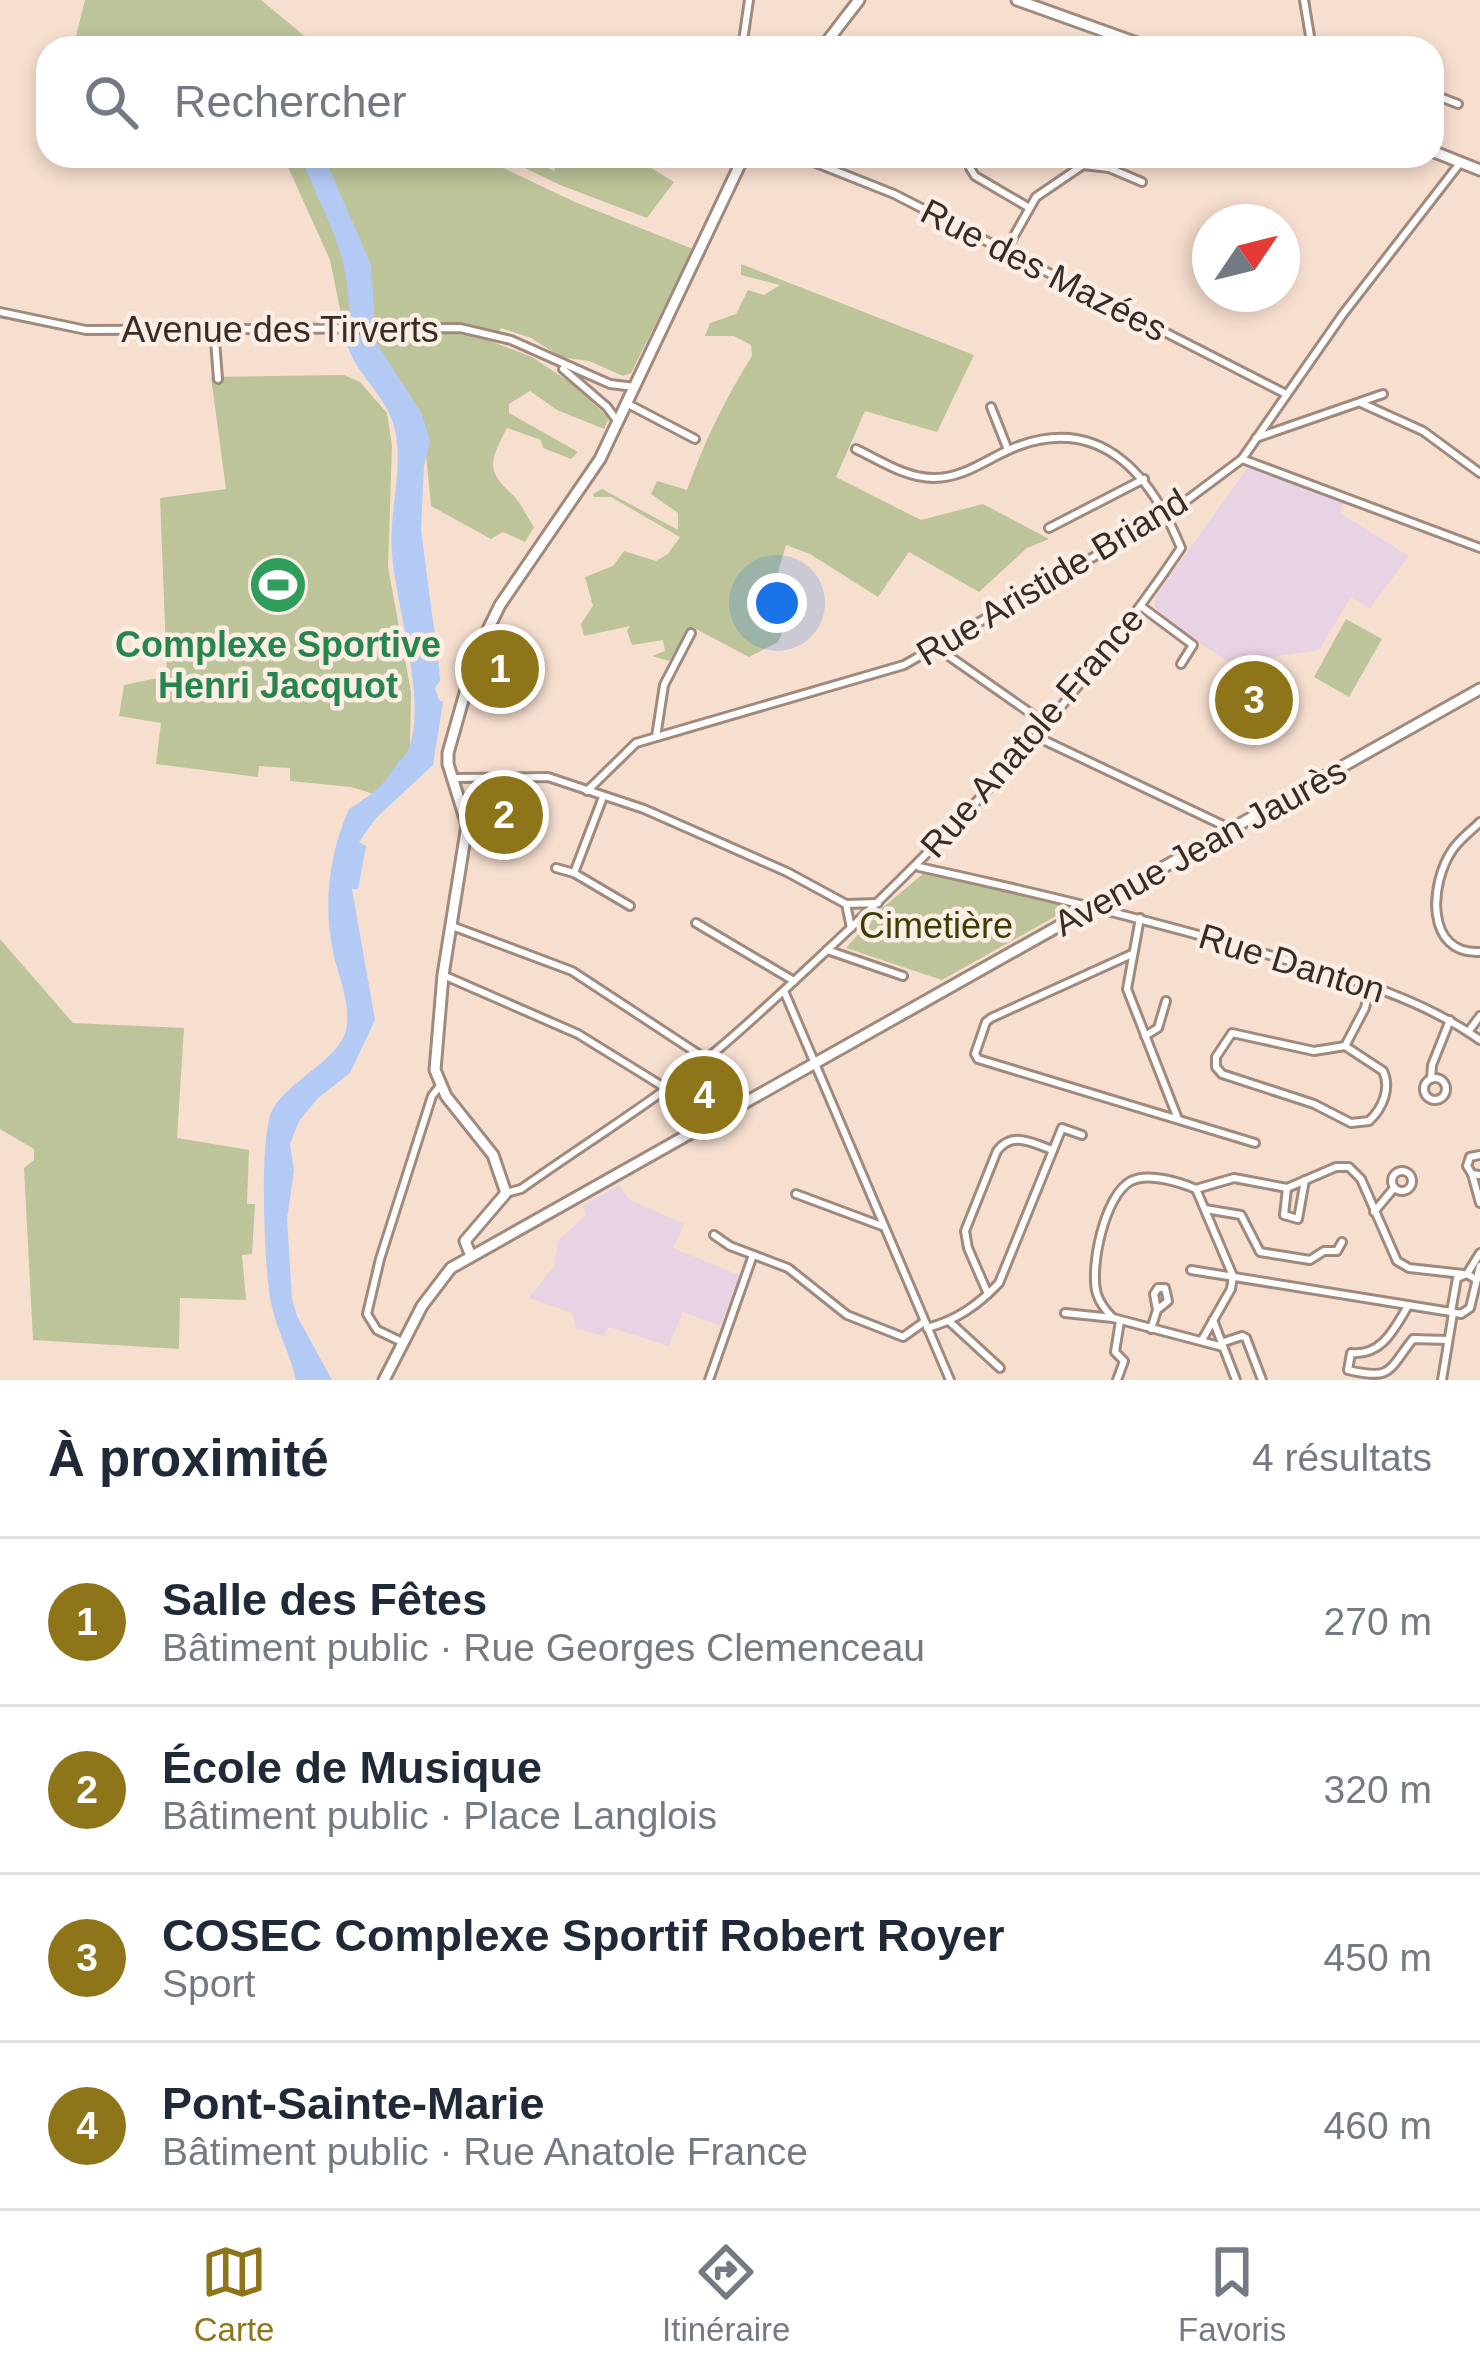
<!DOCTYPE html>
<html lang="fr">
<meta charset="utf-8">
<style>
:root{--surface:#fff;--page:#f2f2f3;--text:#1f2937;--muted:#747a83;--line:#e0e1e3;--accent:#8e751a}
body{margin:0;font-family:Helvetica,sans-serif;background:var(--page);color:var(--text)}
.compass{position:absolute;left:1192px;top:204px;width:108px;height:108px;border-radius:50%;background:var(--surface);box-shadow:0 6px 18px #0003;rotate:55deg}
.you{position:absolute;left:777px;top:603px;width:42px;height:42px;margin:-30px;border:9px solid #fff;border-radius:50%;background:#1a73e8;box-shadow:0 0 0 18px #1a73e833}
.badge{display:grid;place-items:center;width:78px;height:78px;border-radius:50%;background:var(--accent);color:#fff;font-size:39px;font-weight:700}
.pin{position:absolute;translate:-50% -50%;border:6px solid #fff;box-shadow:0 3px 12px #0006}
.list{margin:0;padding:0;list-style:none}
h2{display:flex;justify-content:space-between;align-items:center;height:156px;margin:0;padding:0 48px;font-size:51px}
h2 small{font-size:39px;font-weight:400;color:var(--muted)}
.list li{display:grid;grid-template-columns:78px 1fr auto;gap:36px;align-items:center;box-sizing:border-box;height:168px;padding:0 48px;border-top:3px solid var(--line)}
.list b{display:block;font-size:45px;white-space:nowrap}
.list p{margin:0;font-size:39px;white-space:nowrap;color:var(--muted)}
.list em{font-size:39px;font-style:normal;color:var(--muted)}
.icon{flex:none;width:66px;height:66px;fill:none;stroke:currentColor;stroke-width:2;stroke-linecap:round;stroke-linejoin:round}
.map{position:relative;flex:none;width:1480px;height:1380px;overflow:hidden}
.search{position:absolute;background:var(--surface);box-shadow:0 6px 18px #0003;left:36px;right:36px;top:36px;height:132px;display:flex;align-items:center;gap:30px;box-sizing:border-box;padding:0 42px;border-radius:36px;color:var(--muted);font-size:45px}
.sheet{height:828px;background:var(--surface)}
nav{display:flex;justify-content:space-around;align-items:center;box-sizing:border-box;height:168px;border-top:3px solid var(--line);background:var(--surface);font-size:33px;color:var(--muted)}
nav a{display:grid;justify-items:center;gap:6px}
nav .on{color:var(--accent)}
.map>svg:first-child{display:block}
.education{fill:#e7d3e3}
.green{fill:#bdc499}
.water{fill:#b3caf5}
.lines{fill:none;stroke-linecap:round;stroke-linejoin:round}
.minor-casing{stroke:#a08a7d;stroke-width:12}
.tertiary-casing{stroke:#a08a7d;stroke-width:15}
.secondary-casing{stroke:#a08a7d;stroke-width:15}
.minor{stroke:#fff;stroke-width:6}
.tertiary{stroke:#fff;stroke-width:9}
.secondary{stroke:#fff;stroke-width:9}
.labels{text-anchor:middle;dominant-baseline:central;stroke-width:9;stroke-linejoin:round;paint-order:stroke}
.street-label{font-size:36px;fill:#362d28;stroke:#fdeee5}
.leisure-label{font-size:36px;font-weight:bold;fill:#27864d;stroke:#fdeee5}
.park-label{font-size:36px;fill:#3a3f04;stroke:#fdeee5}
</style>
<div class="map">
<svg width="1480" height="1380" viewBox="0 0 1480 1380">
<rect width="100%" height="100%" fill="#f7dfd0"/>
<g class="education">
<path d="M1248 467 1344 501 1340 513 1409 556 1370 608 1351 597 1319 650 1266 658 1247 674 1160 617 1162 614 1154 606 1156 596Z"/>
<path d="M619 1185 630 1200 684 1224 673 1248 741 1276 720 1326 683 1312 669 1346 609 1327 604 1336 577 1329 572 1313 529 1298 554 1266 558 1241 586 1215 582 1206Z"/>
</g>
<g class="green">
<path d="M85 0H261L319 48H77L74 44Z"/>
<path d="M283 156H478L575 202 693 249 631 373 623 376 589 361 561 357 531 338 501 328 493 342 532 357 571 383 609 418 604 429 557 410 530 391 509 404V413L578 452 571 459 543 448 541 440 507 428C491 459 484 470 513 495 521 503 527 517 534 527L525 542 503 532 491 539 431 506 423 423 342 319 330 260Z"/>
<path d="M500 156H523L554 171 560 156H632L674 182 647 218 560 185Z"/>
<path d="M741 264 974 355 937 432 865 411 836 477 921 520 983 504 1049 539 1027 548 979 592 909 552 878 597 810 554 786 545 770 599 790 616 778 642 749 657 692 627 669 661 652 656 665 651 663 640 632 645 627 631 630 626 584 636 581 624 593 606 585 577 613 566 624 551 656 561 668 554 680 537 611 497H594L593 494 602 489 678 530V513L651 494 657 481 687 490C704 442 725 399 752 356L751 345 734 336H705L710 323 736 314 748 290 764 295 780 285 741 275Z"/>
<path d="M344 375 360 382 387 413 392 446 388 567 411 692 410 745 405 760 374 794 351 787 290 781V768L259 766 258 777 156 764 161 723 119 716 124 685 167 676 160 498 226 489 211 377Z"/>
<path d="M1346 619 1382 639 1349 697 1314 677Z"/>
<path d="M924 873 1071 904 1072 907 942 980 846 948 862 930 867 932 874 915Z"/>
<path d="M0 939 73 1023 184 1028 177 1138 249 1150 247 1204H255L252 1254 242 1255 246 1300 180 1298 179 1349 33 1340 24 1168 34 1160V1149L0 1129Z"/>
</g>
<path class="water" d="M301 156H324L371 265 376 342 422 414 430 441 424 467 421 530 439 667 440 681 435 688 439 700 443 702 433 765 376 818 359 842 366 846 358 889H352L375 1020 350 1073 318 1098 299 1121 290 1144 294 1171 287 1219 292 1299 297 1316 332 1380H296C290 1353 276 1329 271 1302 264 1270 259 1136 272 1111 289 1078 346 1058 347 1023 349 998 338 975 333 952 323 904 329 854 349 809 373 793 379 791 395 767 400 759 407 755 410 745 426 695 396 607 392 554 388 513 405 466 394 426 383 386 343 369 344 321L349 317C349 246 324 219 301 156Z"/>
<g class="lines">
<defs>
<g id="minor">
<path d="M1304 0 1312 48"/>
<path d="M742 48 749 0"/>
<path d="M1432 94 1458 104"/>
<path d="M798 156 894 194 1286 394"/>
<path d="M974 156 970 168 975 176 1028 207"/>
<path d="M1061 156 1078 168"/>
<path d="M1083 165 1109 168 1142 182"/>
<path d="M1006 250 1036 197 1083 165 1089 156"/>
<path d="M0 312 86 330 460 328 511 340 610 384 635 387"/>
<path d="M214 328 218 379"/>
<path d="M563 369 607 407 618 422"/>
<path d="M1361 403 1423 431 1480 473"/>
<path d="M628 404 695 439"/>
<path d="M991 407 1008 450"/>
<path d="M1256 438 1383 394"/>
<path d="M1242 459 1480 548"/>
<path d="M1049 528 1144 479"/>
<path d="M1142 607 1193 645 1181 664"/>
<path d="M936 647 1046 724"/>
<path d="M656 737 664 685 691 633"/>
<path d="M1037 737 1229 828"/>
<path d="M452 778 548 777 644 809 787 872 846 904 878 903"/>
<path d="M587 791 636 743 904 665 1167 515 1242 459 1343 314 1460 163"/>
<path d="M603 797 574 873 630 906"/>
<path d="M1480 822C1471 831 1460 839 1453 849 1429 883 1425 955 1480 952"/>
<path d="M919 867C1039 893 1158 922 1276 957 1348 978 1419 997 1480 1040"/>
<path d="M556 868 574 873"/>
<path d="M846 904 851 928"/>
<path d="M1140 918 1127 989 1178 1119"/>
<path d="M696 923 794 981"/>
<path d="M452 926 572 971 706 1059"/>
<path d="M827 950 903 976"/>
<path d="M1132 954 991 1018 986 1022 975 1054 978 1059 1255 1143"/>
<path d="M443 975 578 1034 667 1089"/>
<path d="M784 991 950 1380"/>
<path d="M1468 1032 1480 1016"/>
<path d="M1232 1033 1314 1051 1345 1046 1383 1071C1391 1088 1383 1108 1369 1121L1351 1123 1314 1104 1222 1074 1216 1067V1057Z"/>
<path d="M1145 1036 1158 1028 1166 1001"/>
<path d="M1345 1046 1365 1008 1370 986"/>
<circle cx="1435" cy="1089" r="11"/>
<path d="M1431 1079 1432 1065 1450 1020"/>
<path d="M1480 1155 1470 1157 1467 1166 1472 1174 1480 1175"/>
<circle cx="1402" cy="1181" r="10"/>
<path d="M1472 1174 1480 1203"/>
<path d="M1287 1188 1284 1215 1298 1219 1305 1180"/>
<path d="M1196 1189 1234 1178 1287 1188 1336 1167H1349L1361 1179 1397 1261 1409 1268 1463 1274"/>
<path d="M1196 1189 1233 1276 1231 1289 1202 1340"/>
<path d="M506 1193 521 1189C586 1143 654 1101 716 1051 753 1020 789 986 824 953 957 829 1079 699 1181 548 1153 480 1105 416 1021 445 991 455 967 478 934 478 906 478 881 461 856 449"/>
<path d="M796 1194 882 1226"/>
<path d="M1205 1209 1241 1215 1260 1252 1310 1260 1324 1251H1337L1342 1242"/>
<path d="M1374 1212 1394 1188"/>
<path d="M714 1235 730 1246 788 1268 847 1315 903 1337 924 1322"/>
<path d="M1191 1270 1451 1312"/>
<path d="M1467 1274 1480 1253"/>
<path d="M1477 1280 1467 1274 1457 1278 1451 1312 1461 1314 1470 1308 1480 1266"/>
<path d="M988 1294 968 1248 965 1231 997 1151C1013 1130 1033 1144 1053 1150"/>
<path d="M1408 1306C1394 1329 1382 1356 1351 1353L1348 1370C1392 1380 1387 1372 1413 1339L1448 1340"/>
<path d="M1065 1313 1113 1318 1223 1347"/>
<path d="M1113 1318C1106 1311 1100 1304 1097 1294 1089 1268 1105 1194 1131 1181 1148 1172 1179 1182 1196 1189"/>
<path d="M1213 1320 1236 1380"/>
<path d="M950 1322 1000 1368"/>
<path d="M927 1328C957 1320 978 1305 999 1283L1062 1128 1082 1135"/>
<path d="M1151 1329 1157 1310 1168 1301 1165 1288H1158L1154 1294 1157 1310"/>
<path d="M402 1342 377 1330 367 1314 380 1259 432 1096 439 1087"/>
<path d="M1221 1343 1242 1336 1246 1338 1262 1380"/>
<path d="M709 1380 753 1255"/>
<path d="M1117 1380 1124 1361 1115 1352 1120 1321"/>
<path d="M1442 1380 1453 1313"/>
</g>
<g id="tertiary">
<path d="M1017 0 1151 48"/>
<path d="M1432 151 1480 170"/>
</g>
<g id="secondary">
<path d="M822 48 859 0"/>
<path d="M471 1256 465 1241 506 1193 493 1155 446 1096 435 1070 443 975 467 825 448 764V753L476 654 500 605 600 459 744 156"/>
<path d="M384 1380 422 1306 451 1268 1480 689"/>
</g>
</defs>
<use href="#minor" class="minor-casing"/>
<use href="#tertiary" class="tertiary-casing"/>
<use href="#secondary" class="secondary-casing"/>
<use href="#minor" class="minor"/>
<use href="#tertiary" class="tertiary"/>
<use href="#secondary" class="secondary"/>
</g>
<defs>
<symbol id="stadium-disc" viewBox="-11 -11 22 22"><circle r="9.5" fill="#2e9e5b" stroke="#fdeee5"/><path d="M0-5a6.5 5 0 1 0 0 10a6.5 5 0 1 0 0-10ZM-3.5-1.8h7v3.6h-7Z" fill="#fff"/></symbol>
</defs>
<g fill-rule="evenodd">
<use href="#stadium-disc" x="245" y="552" width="66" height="66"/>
</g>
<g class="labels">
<g class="street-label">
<text transform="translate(1044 270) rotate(27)">Rue des Mazées</text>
<text x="280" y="329">Avenue des Tirverts</text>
<text transform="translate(1052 577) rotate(-31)">Rue Aristide Briand</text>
<text transform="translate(1032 732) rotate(-49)">Rue Anatole France</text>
<text transform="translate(1200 847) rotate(-29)">Avenue Jean Jaurès</text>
<text transform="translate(1292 963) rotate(17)">Rue Danton</text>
</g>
<g class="leisure-label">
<text x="278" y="644">Complexe Sportive<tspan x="278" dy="41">Henri Jacquot</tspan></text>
</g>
<g class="park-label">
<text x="936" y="925">Cimetière</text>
</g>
</g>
</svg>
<svg class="compass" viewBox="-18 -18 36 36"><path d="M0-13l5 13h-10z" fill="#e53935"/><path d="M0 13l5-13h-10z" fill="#747a83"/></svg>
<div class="you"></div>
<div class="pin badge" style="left:500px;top:669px">1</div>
<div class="pin badge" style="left:504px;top:815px">2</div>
<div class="pin badge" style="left:1254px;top:700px">3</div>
<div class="pin badge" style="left:704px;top:1095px">4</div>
<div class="search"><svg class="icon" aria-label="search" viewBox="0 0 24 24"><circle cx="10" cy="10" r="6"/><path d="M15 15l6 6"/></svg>Rechercher</div>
</div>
<section class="sheet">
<h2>À proximité<small>4 résultats</small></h2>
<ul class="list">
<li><span class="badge">1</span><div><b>Salle des Fêtes</b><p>Bâtiment public · Rue Georges Clemenceau</p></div><em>270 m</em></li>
<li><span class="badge">2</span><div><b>École de Musique</b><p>Bâtiment public · Place Langlois</p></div><em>320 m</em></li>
<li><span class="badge">3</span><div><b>COSEC Complexe Sportif Robert Royer</b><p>Sport</p></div><em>450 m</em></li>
<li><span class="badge">4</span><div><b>Pont-Sainte-Marie</b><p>Bâtiment public · Rue Anatole France</p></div><em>460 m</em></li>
</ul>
</section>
<nav>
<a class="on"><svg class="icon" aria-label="map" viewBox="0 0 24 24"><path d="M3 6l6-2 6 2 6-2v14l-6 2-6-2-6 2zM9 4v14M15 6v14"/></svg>Carte</a>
<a><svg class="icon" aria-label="directions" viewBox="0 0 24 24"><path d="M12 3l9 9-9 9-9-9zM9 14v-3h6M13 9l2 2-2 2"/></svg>Itinéraire</a>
<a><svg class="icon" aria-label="saved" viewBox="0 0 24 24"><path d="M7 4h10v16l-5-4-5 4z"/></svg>Favoris</a>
</nav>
